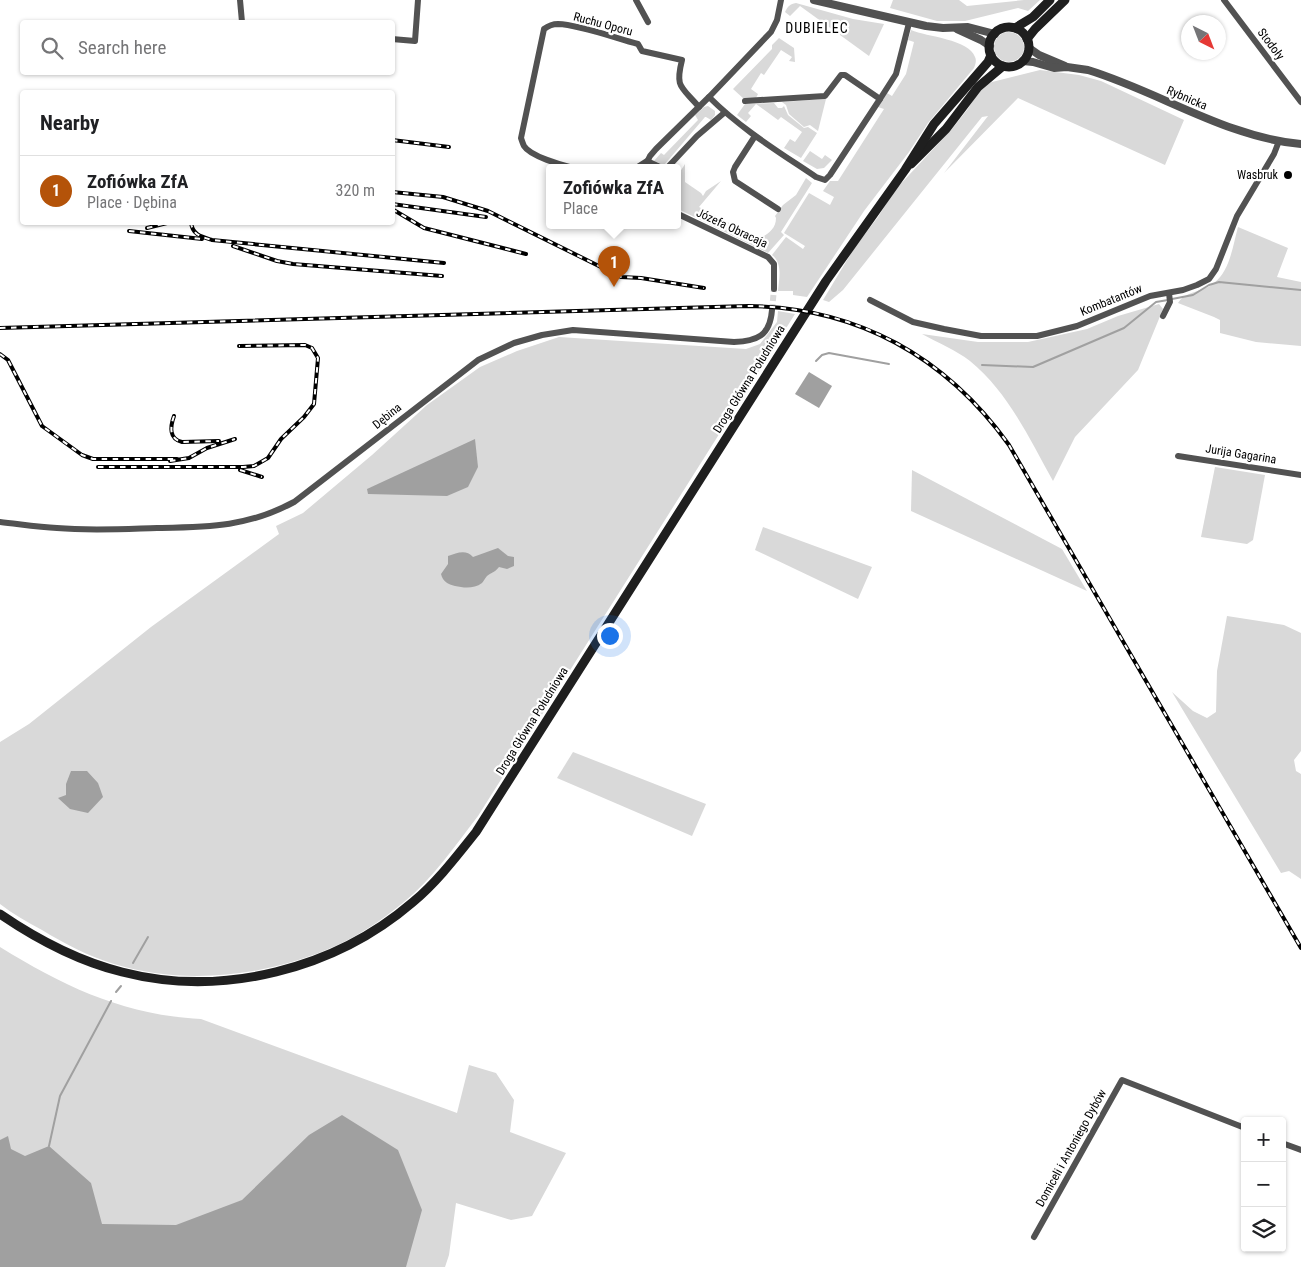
<!DOCTYPE html>
<meta charset="utf-8">
<style>
:root{--surface:#fff;--page:#f2f2f2;--text:#202124;--muted:#757577;--line:#e0e0e0;--accent:#b45309}
body{margin:0;font-family:"Roboto Condensed",sans-serif;background:var(--page);color:var(--text)}
.controls{position:absolute;right:15px;bottom:15px;display:grid;overflow:hidden;border-radius:5px;box-shadow:0 1px 4px #0004}
.controls button{width:45px;height:45px;display:grid;place-items:center;padding:0;border:0;border-bottom:1px solid var(--line);background:var(--surface);color:var(--text);font:25px sans-serif}
.compass{position:absolute;left:1181px;top:15px;width:45px;height:45px;border-radius:50%;background:var(--surface);box-shadow:0 1px 4px #0004;rotate:138deg}
.you{position:absolute;left:609px;top:635px;width:18px;height:18px;margin:-12px;border:4px solid #fff;border-radius:50%;background:#1a73e8;box-shadow:0 0 0 8px #1a73e833}
.badge{display:grid;place-items:center;width:32px;height:32px;border-radius:50%;background:var(--accent);color:#fff;font-size:16px;font-weight:700}
.pin{position:absolute;translate:-50% -41px;filter:drop-shadow(0 1px 2px #0008)}
.pin::after{content:'';position:absolute;top:26px;width:18px;height:15px;background:inherit;clip-path:polygon(0 0,100% 0,50% 100%)}
.popup{position:absolute;left:546px;top:164px;width:135px;height:65px;box-sizing:border-box;display:grid;place-content:center;border-radius:5px;background:var(--surface);filter:drop-shadow(0 1px 4px #0005);font-size:16px;white-space:nowrap;color:var(--muted)}
.popup b{font-size:19px;color:var(--text)}
.popup::after{content:'';position:absolute;left:50%;top:100%;margin-left:-10px;border:10px solid transparent;border-top-color:var(--surface)}
.list{margin:0;padding:0;list-style:none}
h2{display:flex;justify-content:space-between;align-items:center;height:65px;margin:0;padding:0 20px;font-size:21px}
h2 small{font-size:16px;font-weight:400;color:var(--muted)}
.list li{display:grid;grid-template-columns:32px 1fr auto;gap:15px;align-items:center;box-sizing:border-box;height:70px;padding:0 20px;border-top:1px solid var(--line)}
.list b{display:block;font-size:19px;white-space:nowrap}
.list p{margin:0;font-size:16px;white-space:nowrap;color:var(--muted)}
.list em{font-size:16px;font-style:normal;color:var(--muted)}
.icon{flex:none;width:28px;height:28px;fill:none;stroke:currentColor;stroke-width:2;stroke-linecap:round;stroke-linejoin:round}
.map{position:relative;flex:none;width:1301px;height:1267px;overflow:hidden}
.search{position:absolute;background:var(--surface);box-shadow:0 1px 4px #0004;left:20px;top:20px;width:375px;height:55px;display:flex;align-items:center;gap:12px;box-sizing:border-box;padding:0 18px;border-radius:5px;color:var(--muted);font-size:19px}
.panel{position:absolute;background:var(--surface);box-shadow:0 1px 4px #0004;left:20px;top:90px;width:375px;height:135px;border-radius:5px}
.map>svg:first-child{display:block}
.green{fill:#d9d9d9}
.water{fill:#a0a0a0}
.lines{fill:none;stroke-linecap:round;stroke-linejoin:round}
.stream{stroke:#a0a0a0;stroke-width:2}
.minor-tunnel{stroke:#d9d9d9;stroke-width:6;stroke-dasharray:6 3;stroke-linecap:butt}
.minor{stroke:#525252;stroke-width:6}
.tertiary{stroke:#525252;stroke-width:8}
.secondary{stroke:#1f1f1f;stroke-width:9}
.rail-casing{stroke:#000;stroke-width:4}
.rail{stroke:#fff;stroke-width:2;stroke-dasharray:5.5;stroke-linecap:butt}
.poi-dot{fill:#000;stroke:#fff;stroke-width:2}
.labels{text-anchor:middle;dominant-baseline:central;stroke-width:4.5;stroke-linejoin:round;paint-order:stroke}
.street-label{font-size:12px;fill:#000;stroke:#fff}
.poi-label{font-size:12px;fill:#000;stroke:#fff;text-anchor:end}
.neighbourhood-label{font-size:14px;letter-spacing:1px;fill:#000;stroke:#fff}
</style>
<div class="map">
<svg width="1301" height="1267" viewBox="0 0 1301 1267">
<rect width="100%" height="100%" fill="#fff"/>
<g class="green">
<path d="M893 0H959L967 6 1024 0H1040L1028 11 1018 8 965 21H937L890 8Z"/>
<path d="M796 3 853 19 884 24 869 56 800 6 790 16 785 12C788 6 790 4 796 3Z"/>
<path d="M911 30C927 37 969 39 975 57 977 61 975 65 974 68L928 123 909 152 864 211 807 297 793 295V291H778C779 279 783 263 772 255L786 237 803 249 805 246 784 233 809 193 830 205 834 197 823 191 830 181H838L884 109 878 107 887 93 892 96 906 74 914 42 908 40Z"/>
<circle cx="1009" cy="47" r="15"/>
<path d="M779 38 794 48 795 62 789 61 792 57 781 50 764 75 761 73 751 89 758 94 756 98 744 99 733 89 772 49V45Z"/>
<path d="M1040 70 1079 75 1101 81 1184 120 1165 165 1018 98 944 173 988 116 982 117 843 290 829 302 823 300 855 247 878 217 895 190 952 129 967 110 982 87 992 82Z"/>
<path d="M826 99 818 131 810 125 804 127 789 114 786 105 782 102Z"/>
<path d="M774 103 778 108H782L784 106 788 115 804 128 808 127 817 133 801 158 784 148 790 139 795 142 802 132 781 117 778 120 756 104 748 113 751 116 746 122 737 115 745 104Z"/>
<path d="M708 106 715 111V115L711 120 706 117H705L665 164 663 165 654 161 661 153 664 155 698 120 695 115 704 107Z"/>
<path d="M810 151 822 159 825 155 832 160 824 168 817 169 803 161Z"/>
<path d="M685 164V182L701 193 703 196 706 191 721 181 699 207 759 239C768 234 776 229 776 218L775 216 783 205 796 195 806 178 812 183 781 232 784 235 768 253 678 209V175Z"/>
<path d="M1238 227 1288 248 1277 277 1301 282V346L1256 342 1220 333V320L1214 317 1178 303C1185 291 1204 292 1214 283 1230 271 1233 245 1238 227Z"/>
<path d="M1159 304 1163 309 1138 370 1075 437 1053 481C1029 438 1008 392 970 361 956 350 938 343 922 334L978 342H1028L1087 329 1118 316Z"/>
<path d="M778 311 795 314 478 816C455 846 433 878 404 902 381 921 354 939 326 950 261 977 182 985 114 964 88 956 65 944 42 930 27 922 13 914 0 904V742L29 724 151 627 279 534 276 526 303 513 372 455 427 405 480 367 517 351 559 337 746 349 760 344 777 322Z"/>
<path d="M1215 467 1265 475 1253 540 1247 544 1201 537Z"/>
<path d="M912 470 1062 549 1087 591 911 511Z"/>
<path d="M763 527 872 567 858 599 755 550Z"/>
<path d="M1227 616 1284 625 1301 633V751L1294 760 1296 771 1301 774V879L1289 871 1281 873 1172 692 1193 711 1207 718 1216 712 1217 671Z"/>
<path d="M573 752 706 804 692 836 557 778Z"/>
<path d="M0 947C65 987 124 1015 201 1019L457 1113 469 1065 496 1073 514 1100 510 1132 566 1153 532 1216 511 1220 456 1203 449 1255 445 1267H0Z"/>
</g>
<g class="water">
<path d="M809 372 832 386 819 408 795 394Z"/>
<path d="M475 439 478 467 468 487 447 496 368 494 367 489Z"/>
<path d="M498 548 508 556 514 557V566L507 569 499 567C494 573 492 572 487 576 485 578 484 581 482 583 474 589 464 588 455 586 448 584 443 582 441 574L448 564V556C457 553 466 549 473 557Z"/>
<path d="M71 771H87L98 783 103 797 88 813 70 809 58 798 66 795V784Z"/>
<path d="M342 1115 398 1150 422 1210 406 1267H0V1140L8 1136 11 1149 25 1156 49 1146 91 1183 102 1224 176 1225 242 1200 309 1135Z"/>
</g>
<g class="lines">
<g class="stream">
<path d="M1172 299 1193 295 1209 285 1219 282 1301 290"/>
<path d="M816 361 822 355 829 353 889 364"/>
<path d="M982 365 1033 367 1124 328 1156 302 1168 300"/>
<path d="M133 963 148 937"/>
<path d="M116 992 121 986"/>
<path d="M49 1146 60 1096 111 1001"/>
</g>
<path class="minor-tunnel" d="M772 310 774 289"/>
<g class="minor">
<path d="M240 0 242 22"/>
<path d="M636 0 648 22"/>
<path d="M1224 0 1301 102"/>
<path d="M392 39 415 41 418 0"/>
<path d="M709 97C741 129 779 152 816 177L825 180 830 175 880 99 845 75H841L825 96 745 101"/>
<path d="M880 99 896 74 909 23"/>
<path d="M755 136 735 167 733 172 735 181 778 209"/>
<path d="M573 168C561 165 530 156 524 146 523 144 522 141 521 138L544 29C548 26 552 24 558 24 581 25 615 38 638 44L642 51 682 60C675 88 681 86 699 107"/>
<path d="M636 168 647 161 662 168"/>
<path d="M644 168 650 156 656 149 709 97 771 32 777 20 781 0"/>
<path d="M667 168 697 136 724 113"/>
<path d="M678 214 768 257 774 264V289"/>
<path d="M870 300 913 322 944 329 981 336H1037L1077 326 1150 296 1183 290 1197 285 1209 279 1216 269 1237 216 1274 154 1279 141"/>
<path d="M1163 316 1170 302 1169 293"/>
<path d="M1178 456 1301 475"/>
<path d="M0 522C19 524 38 527 57 528 90 531 124 529 157 528 208 527 248 527 294 502L478 360 514 343 542 335 573 330 734 342C757 341 770 336 772 310"/>
<path d="M1282 1143 1301 1150"/>
<path d="M1034 1237 1122 1080 1245 1128"/>
</g>
<g class="tertiary">
<path d="M814 0 926 26 943 28 968 27 995 34"/>
<path d="M957 29 981 40 990 46"/>
<path d="M1029 48 1039 55 1065 66"/>
<path d="M1023 61 1033 62 1054 68 1067 67 1088 70C1160 92 1225 137 1301 144"/>
</g>
<g class="secondary">
<circle cx="1009" cy="47" r="20"/>
<path d="M1015 28 1033 17 1050 0"/>
<path d="M1027 39 1035 29 1065 0"/>
<path d="M911 164 946 129 978 87 1003 66"/>
<path d="M0 914C38 940 78 961 122 972 223 998 335 969 413 902 437 882 456 857 476 832L826 281 905 170 934 124 988 62 991 55"/>
</g>
<defs>
<g id="rail">
<path d="M392 140 449 147"/>
<path d="M392 192 443 197 488 211 621 277 641 278 704 288"/>
<path d="M392 204 486 217"/>
<path d="M392 209 424 228 526 254"/>
<path d="M191 222C192 235 202 237 212 240L444 263"/>
<path d="M147 228 171 222"/>
<path d="M129 231 202 239"/>
<path d="M233 246 277 261 293 264 442 276"/>
<path d="M0 328 748 306C857 307 946 357 1009 445L1301 948"/>
<path d="M0 354 8 360 42 426 82 455 93 459H177"/>
<path d="M174 416C170 427 169 439 182 442L219 441"/>
<path d="M170 461 189 458 207 448 235 439"/>
<path d="M98 467H243L254 466 268 458 281 439 304 417 314 404 318 358 312 348 305 345 239 346"/>
<path d="M240 470 262 477"/>
</g>
</defs>
<use href="#rail" class="rail-casing"/>
<use href="#rail" class="rail"/>
</g>
<circle class="poi-dot" cx="1288" cy="175" r="5"/>
<g class="labels">
<g class="street-label">
<text transform="translate(603 24) rotate(15)">Ruchu Oporu</text>
<text transform="translate(1271 44) rotate(53)">Stodoły</text>
<text transform="translate(1187 98) rotate(23)">Rybnicka</text>
<text transform="translate(732 228) rotate(25)">Józefa Obracaja</text>
<text transform="translate(1111 300) rotate(-22)">Kombatantów</text>
<text transform="translate(749 379) rotate(-58)">Droga Główna Południowa</text>
<text transform="translate(387 416) rotate(-39)">Dębina</text>
<text transform="translate(1241 454) rotate(9)">Jurija Gagarina</text>
<text transform="translate(532 721) rotate(-58)">Droga Główna Południowa</text>
<text transform="translate(1071 1148) rotate(-61)">Domiceli i Antoniego Dybów</text>
</g>
<g class="poi-label">
<text x="1278" y="175">Wasbruk</text>
</g>
<g class="neighbourhood-label">
<text x="817" y="28">DUBIELEC</text>
</g>
</g>
</svg>
<div class="controls">
<button>+</button>
<button>−</button>
<button><svg class="icon" aria-label="layers" viewBox="0 0 24 24"><path d="M12 4l9 5-9 5-9-5zM3 14l9 5 9-5"/></svg></button>
</div>
<svg class="compass" viewBox="-18 -18 36 36"><path d="M0-13l5 13h-10z" fill="#e53935"/><path d="M0 13l5-13h-10z" fill="#757577"/></svg>
<div class="you"></div>
<div class="pin badge" style="left:614px;top:287px">1</div>
<div class="popup"><b>Zofiówka ZfA</b>Place</div>
<div class="search"><svg class="icon" aria-label="search" viewBox="0 0 24 24"><circle cx="10" cy="10" r="6"/><path d="M15 15l6 6"/></svg>Search here</div>
<section class="panel">
<h2>Nearby<small></small></h2>
<ul class="list">
<li><span class="badge">1</span><div><b>Zofiówka ZfA</b><p>Place · Dębina</p></div><em>320 m</em></li>
</ul>
</section>
</div>
